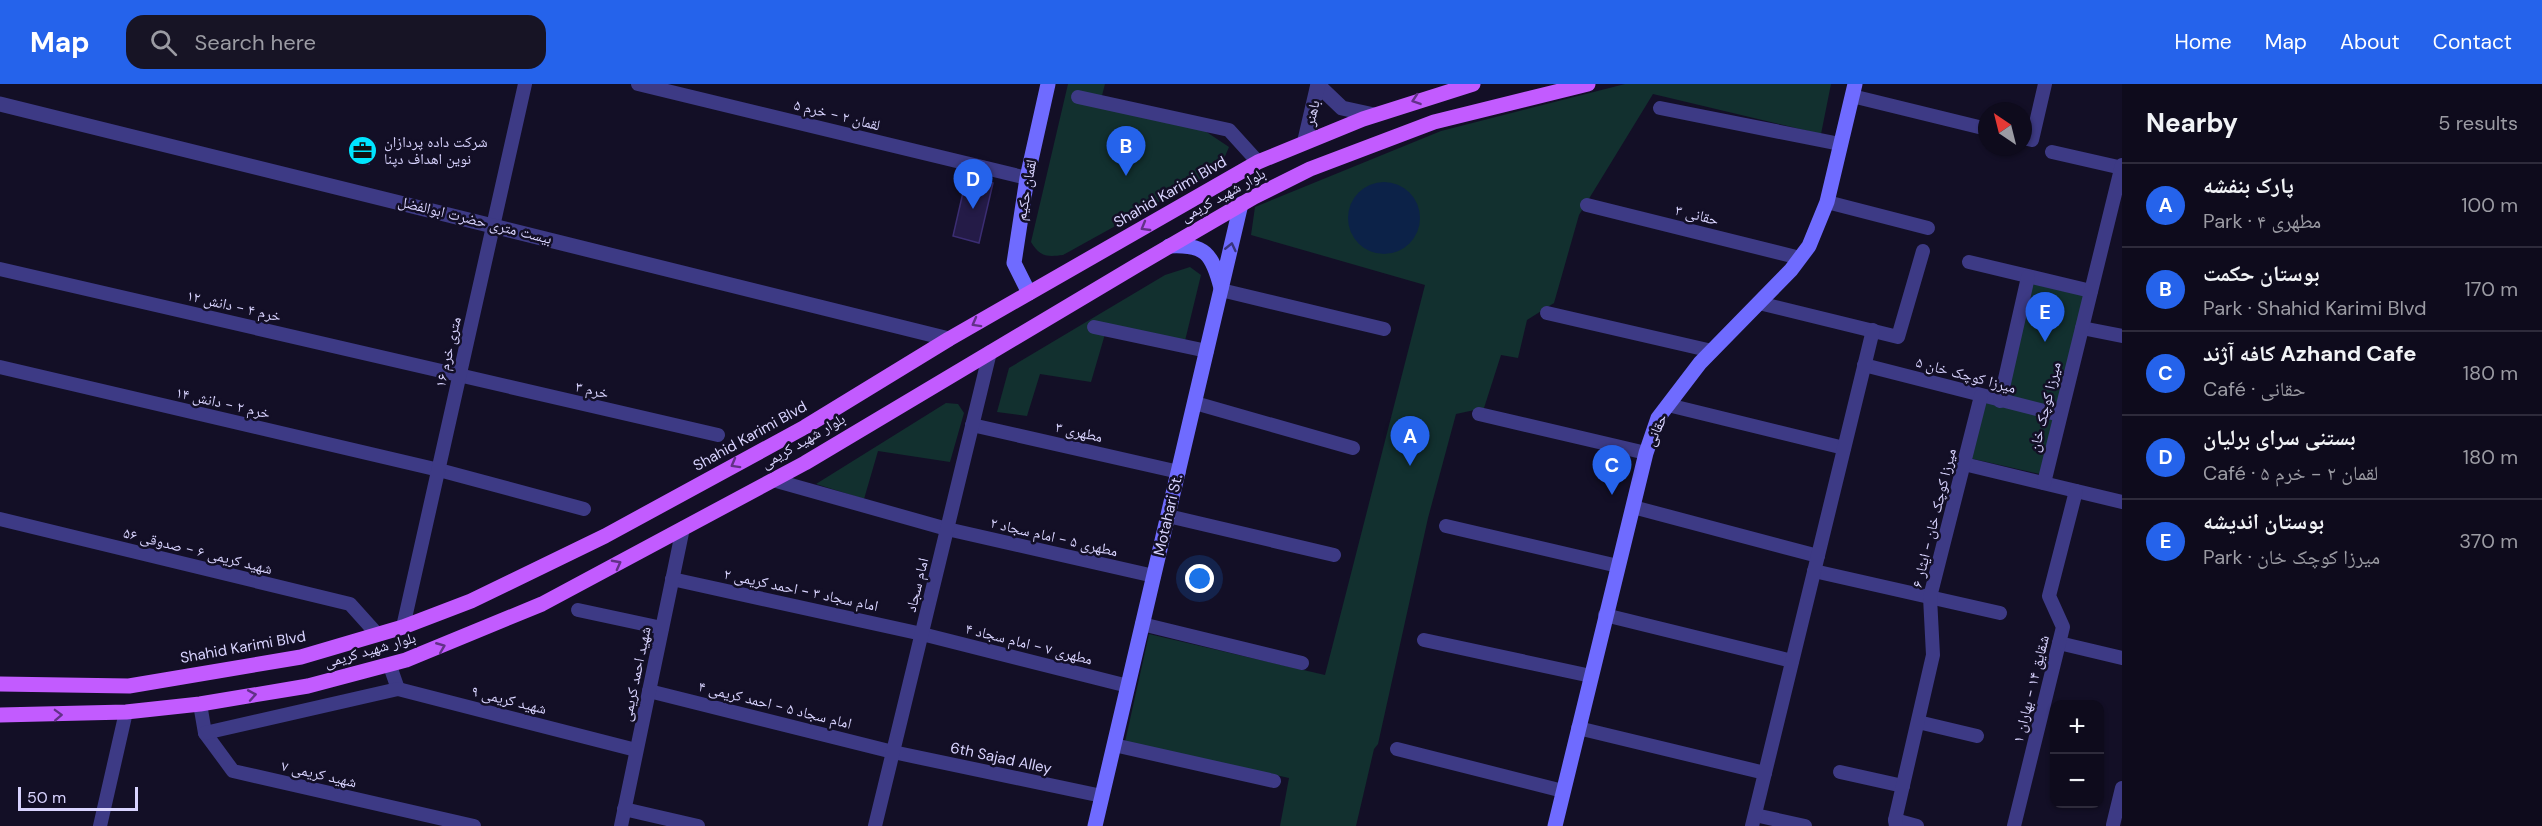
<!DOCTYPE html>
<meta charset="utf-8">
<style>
:root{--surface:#0e0b1c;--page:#171425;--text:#f1f3f6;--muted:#9b9ba3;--line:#2e2b3b;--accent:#2563eb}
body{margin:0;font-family:"DM Sans","Noto Naskh Arabic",sans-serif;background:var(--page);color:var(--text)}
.controls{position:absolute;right:18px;bottom:18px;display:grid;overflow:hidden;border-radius:12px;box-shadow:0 2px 4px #0004}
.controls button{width:54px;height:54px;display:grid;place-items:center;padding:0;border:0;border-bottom:2px solid var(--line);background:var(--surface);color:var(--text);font:30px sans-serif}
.compass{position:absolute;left:1978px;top:18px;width:54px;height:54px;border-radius:50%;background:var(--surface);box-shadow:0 2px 4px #0004;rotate:325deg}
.scale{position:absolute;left:18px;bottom:15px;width:120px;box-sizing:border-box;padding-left:6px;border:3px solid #d9d4ff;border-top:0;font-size:16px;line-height:21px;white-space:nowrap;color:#d9d4ff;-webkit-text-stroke:4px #130f26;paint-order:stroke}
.you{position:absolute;left:1200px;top:495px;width:21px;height:21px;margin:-15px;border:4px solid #fff;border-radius:50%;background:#1a73e8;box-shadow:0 0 0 9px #1a73e833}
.badge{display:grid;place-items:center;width:39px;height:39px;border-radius:50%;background:var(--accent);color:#fff;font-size:20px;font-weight:700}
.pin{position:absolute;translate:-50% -50px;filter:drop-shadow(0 2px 3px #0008)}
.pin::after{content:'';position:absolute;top:32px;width:21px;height:18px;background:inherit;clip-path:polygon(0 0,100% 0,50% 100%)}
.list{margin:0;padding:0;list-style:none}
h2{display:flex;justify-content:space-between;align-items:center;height:78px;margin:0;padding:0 24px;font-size:26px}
h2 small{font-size:20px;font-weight:400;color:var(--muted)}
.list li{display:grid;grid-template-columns:39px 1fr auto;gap:18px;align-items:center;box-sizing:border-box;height:84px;padding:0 24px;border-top:2px solid var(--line)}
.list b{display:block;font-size:22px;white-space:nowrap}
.list p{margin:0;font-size:20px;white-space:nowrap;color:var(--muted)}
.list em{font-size:20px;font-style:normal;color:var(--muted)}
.icon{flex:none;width:33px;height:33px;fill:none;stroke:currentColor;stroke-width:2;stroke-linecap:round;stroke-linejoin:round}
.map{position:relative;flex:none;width:2122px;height:742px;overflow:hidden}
header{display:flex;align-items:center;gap:36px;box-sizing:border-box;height:84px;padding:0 30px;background:var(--accent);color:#fff}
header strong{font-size:28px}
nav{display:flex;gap:33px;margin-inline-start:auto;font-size:21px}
.search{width:420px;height:54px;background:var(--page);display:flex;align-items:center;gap:15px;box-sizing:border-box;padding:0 21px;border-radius:18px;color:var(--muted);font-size:22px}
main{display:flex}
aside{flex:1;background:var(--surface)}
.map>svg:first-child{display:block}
.green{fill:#12302f}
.water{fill:#0c2248}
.building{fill:#241b47;stroke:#3b2d73;stroke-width:1.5}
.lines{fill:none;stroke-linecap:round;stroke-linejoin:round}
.minor{stroke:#3d3a85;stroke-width:14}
.tertiary{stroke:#3d3a85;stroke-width:15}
.secondary{stroke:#6f6bff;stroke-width:15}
.primary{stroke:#c25bff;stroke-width:15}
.oneway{stroke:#623188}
.oneway2{stroke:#38347d}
.labels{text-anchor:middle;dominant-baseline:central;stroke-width:5;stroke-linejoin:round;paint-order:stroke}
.street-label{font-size:15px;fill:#d9d4ff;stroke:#130f26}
.poi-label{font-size:15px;fill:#d9d4ff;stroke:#130f26;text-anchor:start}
</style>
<header>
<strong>Map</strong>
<div class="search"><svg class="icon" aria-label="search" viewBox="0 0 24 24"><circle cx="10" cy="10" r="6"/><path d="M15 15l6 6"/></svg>Search here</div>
<nav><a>Home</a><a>Map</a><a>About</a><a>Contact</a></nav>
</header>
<main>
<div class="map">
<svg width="2122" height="742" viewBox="0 0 2122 742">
<rect width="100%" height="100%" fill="#130f26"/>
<g class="green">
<path d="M1068 0H1105L1099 23 1205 47 1229 63 1220 84 1063 171C1047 173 1040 173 1031 158Z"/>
<path d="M1625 0H1831L1821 50 1653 10 1579 131 1554 219 1527 236 1518 274 1501 271 1484 324 1456 330 1428 434 1378 660 1374 665 1356 742H1280L1289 694 1125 658 1149 550 1325 591 1425 201 1251 151 1255 123 1441 47Z"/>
<path d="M1190 183 1201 191 1183 265 1105 250 1091 298 1040 290 1027 332 997 328 1009 284 1165 191Z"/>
<path d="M2031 196 2086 204 2040 390 1969 374 1985 311 2004 316Z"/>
<path d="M946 319 958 320 964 329 950 378 878 367 864 415 816 400Z"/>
</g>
<circle class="water" cx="1384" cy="134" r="36"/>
<g class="building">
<path d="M356 56 375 59 369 80 351 75Z"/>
<path d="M967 91 993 99 979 159 953 152Z"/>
</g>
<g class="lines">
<g class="minor">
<path d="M638 0 1027 94"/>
<path d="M1852 12 1987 45"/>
<path d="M1078 13 1229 46 1258 78"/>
<path d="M1660 24 1840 60"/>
<path d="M2023 54 2032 56 2045 0"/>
<path d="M2052 68 2122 84"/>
<path d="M1827 118 1928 144"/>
<path d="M1587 121 1800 174"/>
<path d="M1969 178 2091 207"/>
<path d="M0 185 718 351"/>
<path d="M1221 206 1384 245"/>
<path d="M1759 219 1898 253 1923 167"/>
<path d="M1547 229 1712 267"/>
<path d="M1094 243 1207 267"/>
<path d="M2082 244 2122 252"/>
<path d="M1864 281 2060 331"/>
<path d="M0 283 439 386 584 425"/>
<path d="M2000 317 2028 193"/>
<path d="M1195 319 1353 364"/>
<path d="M1668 321 1844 364"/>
<path d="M1479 330 1646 369"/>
<path d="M972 341 1179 388"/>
<path d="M1964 380 2122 418"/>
<path d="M773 396 947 445 1154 492"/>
<path d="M2044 399 2122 81"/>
<path d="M1633 423 1818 472"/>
<path d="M1168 432 1334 471"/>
<path d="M0 435 350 520 377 550"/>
<path d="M1446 442 1618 482"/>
<path d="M1814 487 2000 529"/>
<path d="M672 495 922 550 1128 602"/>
<path d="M578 526 662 544"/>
<path d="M1605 531 1792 577"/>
<path d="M1142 540 1302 579"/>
<path d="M403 543 525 0"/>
<path d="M1424 556 1591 592"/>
<path d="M2059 559 2122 574"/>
<path d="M390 582 398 605"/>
<path d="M649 607 893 668 1102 712"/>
<path d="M200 620 205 649 233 687 474 742"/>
<path d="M1918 638 1977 652"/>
<path d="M1578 644 1765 689"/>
<path d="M205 649 398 605 636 666"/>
<path d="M1114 661 1274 697"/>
<path d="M1397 665 1563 707"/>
<path d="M1840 688 1903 702"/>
<path d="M624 725 698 742"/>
<path d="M1755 731 1805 742"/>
<path d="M1895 736 1917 742"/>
<path d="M2113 741 2122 704"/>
<path d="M100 742 126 628"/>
<path d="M621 742 683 444"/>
<path d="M875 742 990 268"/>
<path d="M1752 742 1873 246"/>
<path d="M1896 742 1895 736 1933 571 1930 513 1981 312"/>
<path d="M2014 742 2063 543 2049 512 2076 407"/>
</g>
<g class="tertiary">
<path d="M1318 1 1342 24 1374 31"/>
<path d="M0 20 949 255"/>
<path d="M1305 56 1318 0"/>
</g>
<g class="secondary">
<path d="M1169 162C1205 160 1212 169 1221 204"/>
<path d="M1029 209 1014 179 1027 94 1048 0"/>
<path d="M1095 742 1241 120"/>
<path d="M1555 742 1646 369 1658 334 1700 279 1791 186 1809 162 1827 118 1855 0"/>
</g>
<g class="primary">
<path d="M0 600 129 602 301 573 403 543 471 517 605 452 805 343 949 255 1258 78 1363 35 1473 0"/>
<path d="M0 631 126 628 200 620 308 602 406 576 542 520 805 379 1139 180 1254 113 1310 85 1434 38 1588 0"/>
</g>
</g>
<defs><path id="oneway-chevron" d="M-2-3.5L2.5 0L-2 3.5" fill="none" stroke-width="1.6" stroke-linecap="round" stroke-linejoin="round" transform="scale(1.5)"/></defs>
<g class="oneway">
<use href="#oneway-chevron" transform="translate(1416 16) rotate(161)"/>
<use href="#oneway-chevron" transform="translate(1145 143) rotate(150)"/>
<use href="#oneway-chevron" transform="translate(976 239) rotate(151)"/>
<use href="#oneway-chevron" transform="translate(735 380) rotate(151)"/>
<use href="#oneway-chevron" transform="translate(617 480) rotate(-28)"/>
<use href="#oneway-chevron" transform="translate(441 563) rotate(-22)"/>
<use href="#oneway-chevron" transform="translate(252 611) rotate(-10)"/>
<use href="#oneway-chevron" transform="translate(58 631) rotate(-2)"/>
</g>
<use class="oneway2" href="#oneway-chevron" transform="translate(1231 163) rotate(-77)"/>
<defs>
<symbol id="office-disc" viewBox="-11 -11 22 22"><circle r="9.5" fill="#00e5ff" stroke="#130f26"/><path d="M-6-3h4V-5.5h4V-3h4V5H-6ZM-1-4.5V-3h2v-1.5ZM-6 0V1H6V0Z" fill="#111"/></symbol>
</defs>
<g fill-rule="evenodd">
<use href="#office-disc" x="346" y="50" width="33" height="33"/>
</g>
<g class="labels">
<g class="street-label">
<text transform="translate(1312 29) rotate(-77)">باهنر</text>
<text transform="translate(837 31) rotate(14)">لقمان ۲ - خرم ۵</text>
<text transform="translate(1026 106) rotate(-80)">لقمان حکیم</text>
<text transform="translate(1170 108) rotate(-30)">Shahid Karimi Blvd</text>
<text transform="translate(1223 111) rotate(-29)">بلوار شهید کریمی</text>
<text transform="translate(1697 131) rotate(14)">حقانی ۳</text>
<text transform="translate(475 136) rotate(14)">بیست متری حضرت ابوالفضل</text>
<text transform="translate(234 222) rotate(13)">خرم ۴ - دانش ۱۲</text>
<text transform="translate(448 268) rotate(-77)">۱۶ متری خرم</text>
<text transform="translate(1966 291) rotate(15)">میرزا کوچک خان ۵</text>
<text transform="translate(592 306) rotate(13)">خرم ۳</text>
<text transform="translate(223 319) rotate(13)">خرم ۲ - دانش ۱۴</text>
<text transform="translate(2045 323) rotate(-76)">میرزا کوچک خان</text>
<text transform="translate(1656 346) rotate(-66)">حقانی</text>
<text transform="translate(1079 348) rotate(13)">مطهری ۳</text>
<text transform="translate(750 352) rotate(-29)">Shahid Karimi Blvd</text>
<text transform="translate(803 357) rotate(-30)">بلوار شهید کریمی</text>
<text transform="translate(1168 431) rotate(-77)">Motahari St.</text>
<text transform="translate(1934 434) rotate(-76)">میرزا کوچک خان - ایثار ۶</text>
<text transform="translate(1054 453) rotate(13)">مطهری ۵ - امام سجاد ۲</text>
<text transform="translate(198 467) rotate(14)">شهید کریمی ۶ - صدوقی ۵۶</text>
<text transform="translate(917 501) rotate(-76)">امام سجاد</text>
<text transform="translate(801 506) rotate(12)">امام سجاد ۳ - احمد کریمی ۲</text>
<text transform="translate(1029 560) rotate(14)">مطهری ۷ - امام سجاد ۴</text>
<text transform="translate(243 563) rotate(-10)">Shahid Karimi Blvd</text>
<text transform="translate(370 566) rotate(-16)">بلوار شهید کریمی</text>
<text transform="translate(636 590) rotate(-78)">شهید احمد کریمی</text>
<text transform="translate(2031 605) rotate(-76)">شقایق ۱۴ - بهاران ۱</text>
<text transform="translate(509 616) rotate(14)">شهید کریمی ۹</text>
<text transform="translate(775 621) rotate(14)">امام سجاد ۵ - احمد کریمی ۴</text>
<text transform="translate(1001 674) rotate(12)">6th Sajad Alley</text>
<text transform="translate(319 690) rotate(13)">شهید کریمی ۷</text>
</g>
<g class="poi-label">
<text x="384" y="58">شرکت داده پردازان<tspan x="384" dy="17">نوین اهداف دپنا</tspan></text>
</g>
</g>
</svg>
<div class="controls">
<button>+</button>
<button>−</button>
</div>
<svg class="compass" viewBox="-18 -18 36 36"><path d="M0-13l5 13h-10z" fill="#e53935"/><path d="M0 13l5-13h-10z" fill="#9b9ba3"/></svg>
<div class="scale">50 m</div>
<div class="you"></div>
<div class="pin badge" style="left:1410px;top:382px">A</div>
<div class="pin badge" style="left:1126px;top:92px">B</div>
<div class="pin badge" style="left:1612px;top:411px">C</div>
<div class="pin badge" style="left:973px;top:125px">D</div>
<div class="pin badge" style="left:2045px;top:258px">E</div>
</div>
<aside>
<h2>Nearby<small>5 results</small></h2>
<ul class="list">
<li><span class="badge">A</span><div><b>پارک بنفشه</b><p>Park · مطهری ۴</p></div><em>100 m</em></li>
<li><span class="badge">B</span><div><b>بوستان حکمت</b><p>Park · Shahid Karimi Blvd</p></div><em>170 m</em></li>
<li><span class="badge">C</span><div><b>کافه آژند Azhand Cafe</b><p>Café · حقانی</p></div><em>180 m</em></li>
<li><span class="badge">D</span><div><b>بستنی سرای برلیان</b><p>Café · لقمان ۲ - خرم ۵</p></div><em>180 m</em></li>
<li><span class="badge">E</span><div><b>بوستان اندیشه</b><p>Park · میرزا کوچک خان</p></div><em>370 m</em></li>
</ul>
</aside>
</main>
